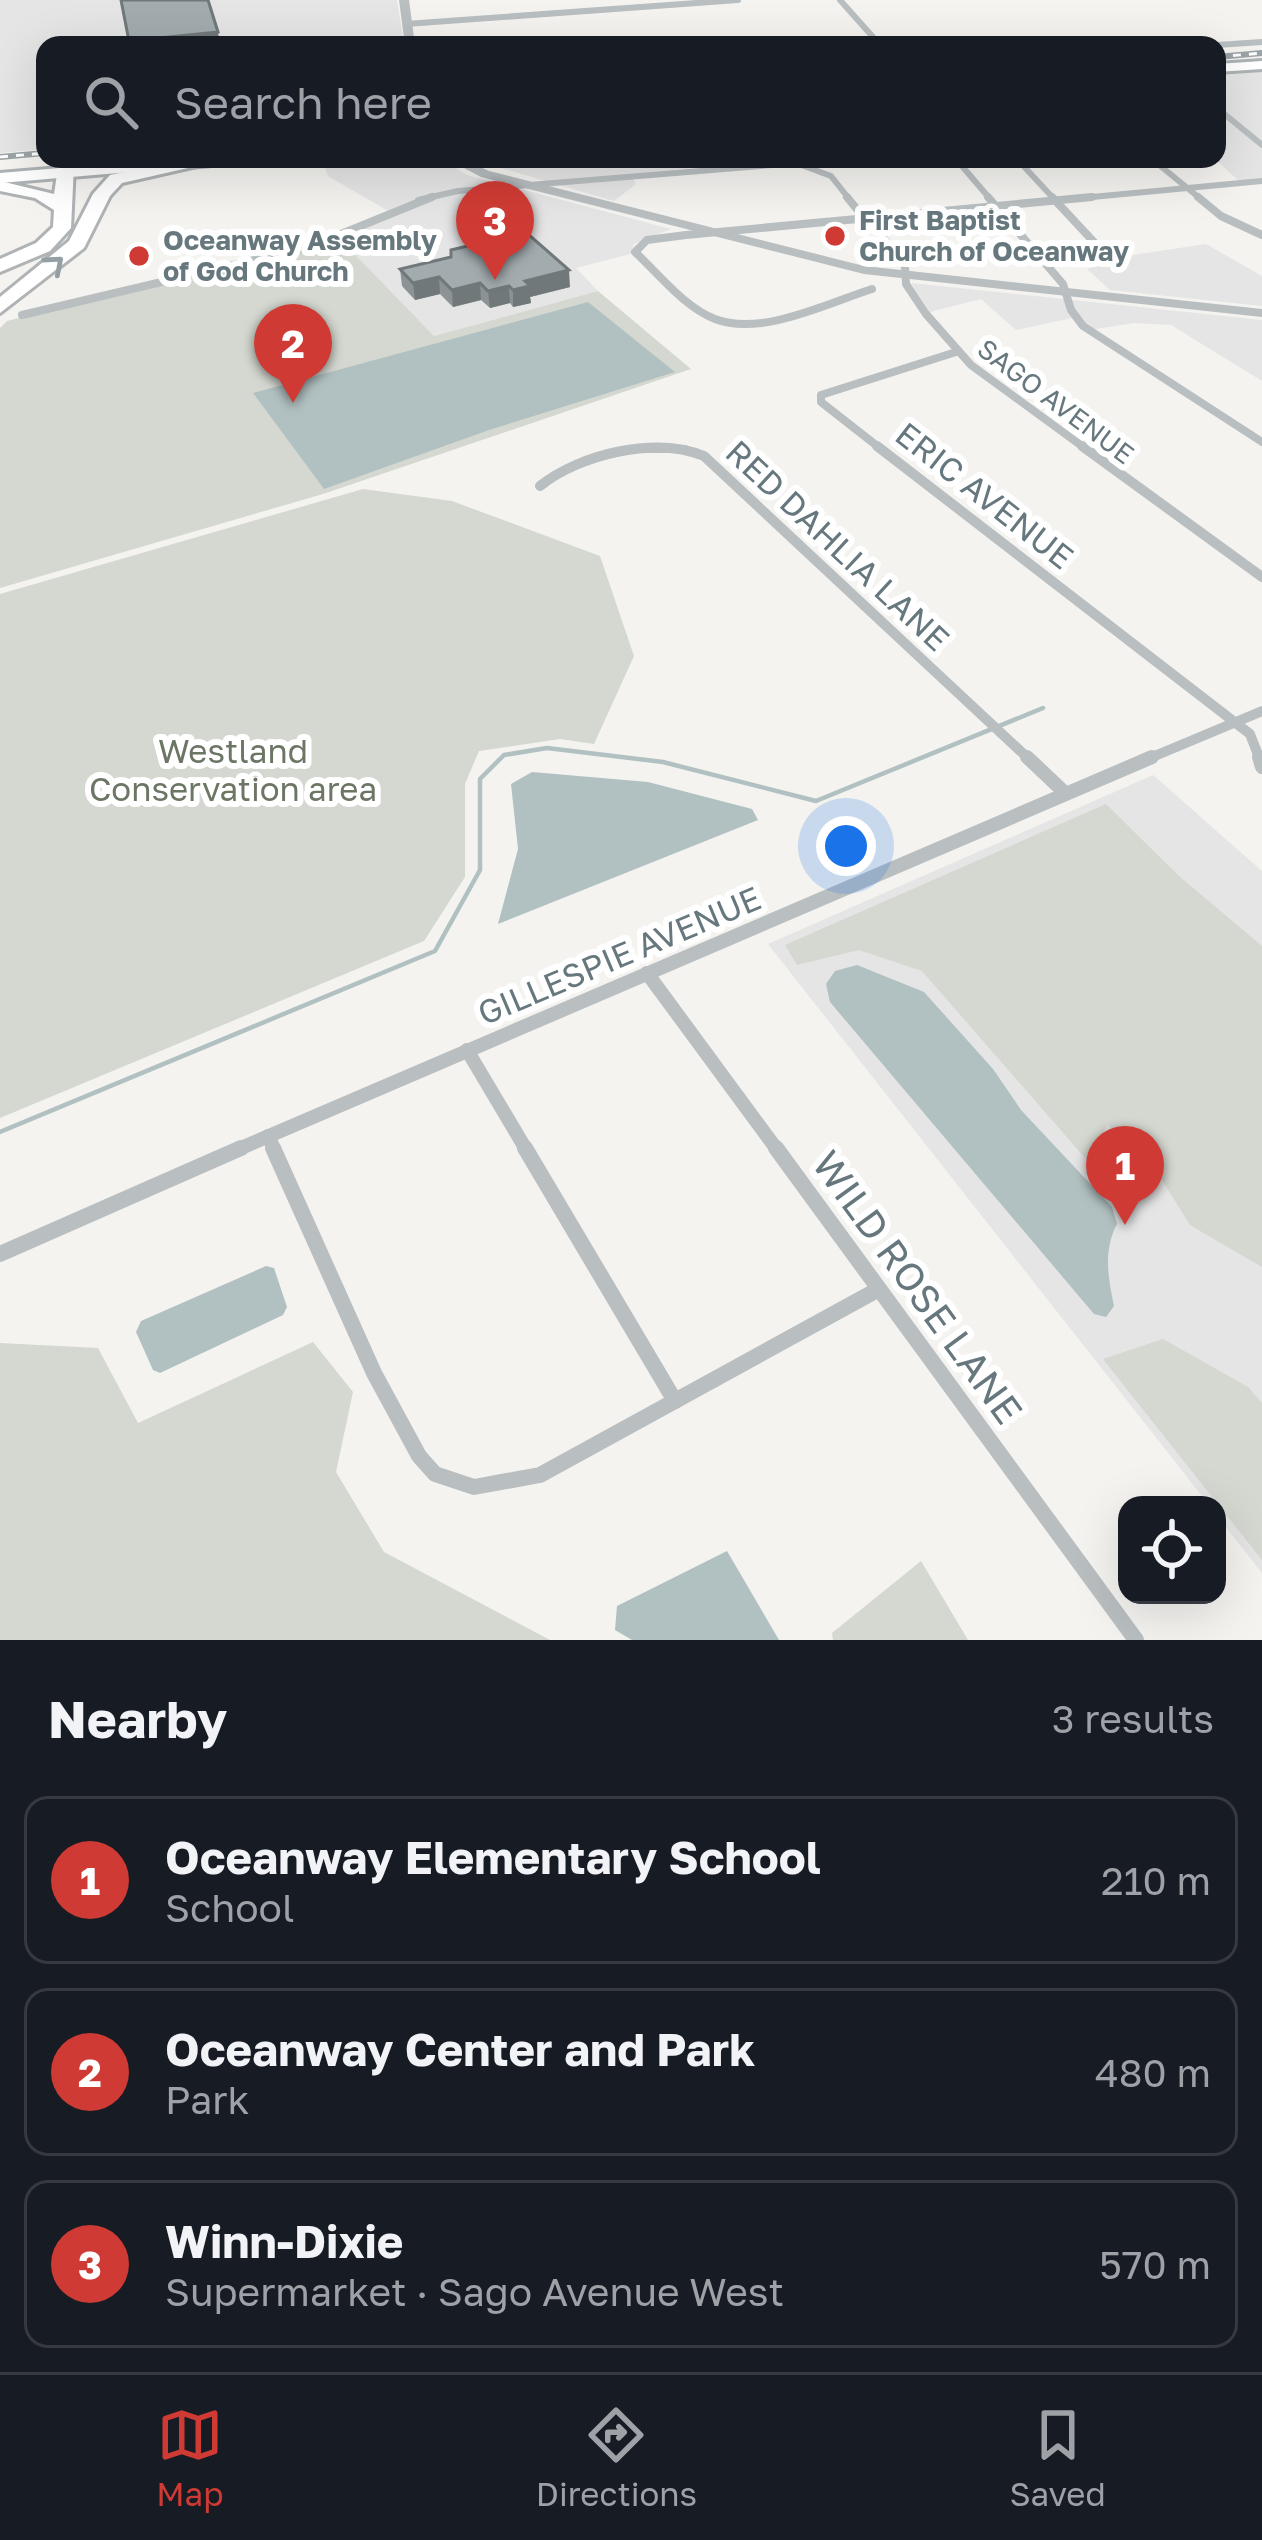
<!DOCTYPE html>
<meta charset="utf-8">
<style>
:root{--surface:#171b24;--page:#20242c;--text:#f1f3f6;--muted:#9ea1a6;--line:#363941;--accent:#cf3b34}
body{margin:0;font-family:"Golos Text",sans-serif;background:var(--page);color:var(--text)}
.controls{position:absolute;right:36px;bottom:36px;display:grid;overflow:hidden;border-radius:24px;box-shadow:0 12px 48px #0002}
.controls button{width:108px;height:108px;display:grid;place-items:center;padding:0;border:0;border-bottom:3px solid var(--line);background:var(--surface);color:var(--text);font:60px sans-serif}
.you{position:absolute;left:846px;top:846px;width:42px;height:42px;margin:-30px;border:9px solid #fff;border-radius:50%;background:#1a73e8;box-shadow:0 0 0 18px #1a73e833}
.badge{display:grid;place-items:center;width:78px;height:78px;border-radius:50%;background:var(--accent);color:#fff;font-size:39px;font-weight:700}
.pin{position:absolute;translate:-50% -99px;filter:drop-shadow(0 3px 6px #0008)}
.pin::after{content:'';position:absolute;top:63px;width:42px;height:36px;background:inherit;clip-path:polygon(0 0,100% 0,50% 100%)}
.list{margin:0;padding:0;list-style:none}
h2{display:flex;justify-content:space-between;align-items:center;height:156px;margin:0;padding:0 48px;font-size:51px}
h2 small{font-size:39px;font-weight:400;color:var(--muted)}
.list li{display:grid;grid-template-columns:78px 1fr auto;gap:36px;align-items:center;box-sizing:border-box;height:168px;margin:0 24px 24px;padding:0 24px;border:3px solid var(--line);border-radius:24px}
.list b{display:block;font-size:45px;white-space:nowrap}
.list p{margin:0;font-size:39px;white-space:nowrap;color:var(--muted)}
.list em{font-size:39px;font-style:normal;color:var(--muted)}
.icon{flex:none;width:66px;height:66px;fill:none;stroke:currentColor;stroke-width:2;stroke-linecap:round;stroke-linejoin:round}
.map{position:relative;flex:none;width:1262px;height:1640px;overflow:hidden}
.search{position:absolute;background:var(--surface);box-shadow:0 12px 48px #0002;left:36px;right:36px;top:36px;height:132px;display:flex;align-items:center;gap:30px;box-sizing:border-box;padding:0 42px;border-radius:24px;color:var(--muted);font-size:45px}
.sheet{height:732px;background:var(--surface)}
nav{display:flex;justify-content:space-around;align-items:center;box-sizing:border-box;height:168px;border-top:3px solid var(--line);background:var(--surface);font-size:33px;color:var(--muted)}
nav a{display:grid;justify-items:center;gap:6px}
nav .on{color:var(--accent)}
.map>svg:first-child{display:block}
.built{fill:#e4e5e4}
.green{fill:#d4d8d0}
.water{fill:#b1c0c1}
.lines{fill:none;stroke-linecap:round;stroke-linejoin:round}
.stream{stroke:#b1c0c1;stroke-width:4.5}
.primary-casing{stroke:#adb2b4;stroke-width:6}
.motorway-casing{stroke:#afb3b5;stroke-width:6}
.minor-far4{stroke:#b9bec0;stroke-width:6}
.minor-far3{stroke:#b9bec0;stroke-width:8}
.minor-far2{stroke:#b9bec0;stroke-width:10}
.minor-far1{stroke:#b9bec0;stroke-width:14}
.minor{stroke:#b9bec0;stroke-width:16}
.tertiary{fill:#b9bec0;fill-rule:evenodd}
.primary{fill:#fff;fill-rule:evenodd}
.motorway{fill:#fff;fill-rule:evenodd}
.rail-casing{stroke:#9ba3a6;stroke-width:6}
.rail{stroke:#fff;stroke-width:3;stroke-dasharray:8;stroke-linecap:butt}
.wall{fill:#8b9396}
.shaded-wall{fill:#71787a}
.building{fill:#a2abae;stroke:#71787a;stroke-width:3}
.oneway{stroke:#94a0a5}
.poi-dot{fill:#cf3b34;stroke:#fff;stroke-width:4.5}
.labels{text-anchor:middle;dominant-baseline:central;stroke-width:12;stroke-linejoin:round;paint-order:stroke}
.far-poi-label{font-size:27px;font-weight:bold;fill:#66787e;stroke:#fff;text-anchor:start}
.far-street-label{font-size:27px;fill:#66787e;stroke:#fff}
.street-label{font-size:33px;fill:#66787e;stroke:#fff}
.park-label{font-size:33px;fill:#6b7664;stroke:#fff}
.near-street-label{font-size:39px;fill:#66787e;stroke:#fff}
</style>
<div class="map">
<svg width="1262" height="1640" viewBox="0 0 1262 1640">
<rect width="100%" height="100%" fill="#f4f3f0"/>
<g class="built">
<path d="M0 0H397L404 45H45V149L0 153Z"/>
<path d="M1262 69V179L1239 181 1215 159 1217 72Z"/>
<path d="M376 159H440L467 175 671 229 634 244 630 254 576 268 598 291 434 336 340 239 395 215 328 176 324 165Z"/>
<path d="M470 159H786L631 174 636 184 614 201Z"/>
<path d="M1206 244 1262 276V306L1110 290 1087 269 1133 255Z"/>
<path d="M911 283 1262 320V381L1171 325 1134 323 1084 331 1072 318 1016 330 981 299 930 312Z"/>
<path d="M1153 775 1262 871V1573L1217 1516V1505H1209L768 944Z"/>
</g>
<g class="green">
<path d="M340 239 434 336 598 291 691 369 323 494 0 588V328L7 321Z"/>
<path d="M363 489 452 501 600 556 634 656 594 744 560 739 479 751 465 784V877L424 941 0 1118V594Z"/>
<path d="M1106 804 1179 876 1262 946V1267L1190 1225 1152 1164 1108 1125 1085 1158 922 971 859 950 797 965 785 945Z"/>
<path d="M1163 1339 1248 1387 1262 1403V1560L1103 1359Z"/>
<path d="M313 1342 353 1392 336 1472 384 1552 550 1640H0V1343L98 1348 138 1423Z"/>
<path d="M921 1561 968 1640H833L832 1633Z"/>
</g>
<g class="water">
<path d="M588 302 675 372 489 430 324 489 253 393Z"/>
<path d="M532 772 648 782 752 809 758 820 498 924 518 849 511 784Z"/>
<path d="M857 965 924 992 993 1069 1021 1110 1112 1207 1117 1224C1103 1251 1108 1277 1114 1306L1106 1317 1094 1314 830 1002 826 984 835 971Z"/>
<path d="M266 1266 274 1268 287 1307 283 1315 160 1373 153 1370 136 1332 141 1321Z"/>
<path d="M727 1551 779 1640H632L615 1630 617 1606Z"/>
</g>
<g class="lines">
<path class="stream" d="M0 1132 435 951 480 870V779L504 755 547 748 663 762 816 801 1043 708"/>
<defs>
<g id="primary">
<path d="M1262 61V69L1217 72V64Z"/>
<path d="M168 159H232L224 164 0 183V173Z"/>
</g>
<g id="motorway">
<path d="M186 159 223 160 122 183 110 196 84 248 0 313V297L69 241 93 194 110 175Z"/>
<path d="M59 161 74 165 71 228 50 251 0 272V259L36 243 53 227 54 210 35 198 0 191V181L54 194Z"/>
</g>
</defs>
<use href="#primary" class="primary-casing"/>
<use href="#motorway" class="motorway-casing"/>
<g class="minor-far4">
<path d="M840 0 880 45"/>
<path d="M406 24 738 0"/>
<path d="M1217 45 1262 42"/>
<path d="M1217 108 1262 145"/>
<path d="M956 159 991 200"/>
<path d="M1017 159 1055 200"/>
<path d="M1152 159 1202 200"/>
<path d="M418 200 458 191 796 163 831 176 850 200"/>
<path d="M1060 200 1262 181"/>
</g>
<g class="minor-far3">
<path d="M847 197 864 218"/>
<path d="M988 197 1063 284 1071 310 1083 326 1262 442"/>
<path d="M1052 197 1106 255"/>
<path d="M1198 197 1221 216 1262 235"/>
<path d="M869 218 905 267 906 284 926 314 971 365 1086 449"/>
<path d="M872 289C828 303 761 337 715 319 684 307 659 274 635 252L647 240 686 235 1092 197"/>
<path d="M22 315 309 247 432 197"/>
<path d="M641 449H685"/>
<path d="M881 449 821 402V395L956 352"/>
</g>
<g class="minor-far2">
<path d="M877 446 1250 734 1260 760"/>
<path d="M1082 446 1262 577"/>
<path d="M540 486C580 454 656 436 704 456L1030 760"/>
<path d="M1145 760 1262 711"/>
</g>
<g class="minor-far1">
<path d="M1027 757 1064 792"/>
<path d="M1259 757 1262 767"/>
<path d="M647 973 778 1151"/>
<path d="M467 1050 527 1151"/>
<path d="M268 1136 275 1151"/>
<path d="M234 1151 1152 757"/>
</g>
<g class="minor">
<path d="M273 1148 374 1373 419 1456 435 1474 474 1487 540 1475 879 1289"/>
<path d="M525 1148 675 1401"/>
<path d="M776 1148 1136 1640"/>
<path d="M0 1254 241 1148"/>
</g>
<g class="tertiary">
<path d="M399 0H409L415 45H405Z"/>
<path d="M447 159H463L489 171 864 266 1262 309V317L864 274 481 177Z"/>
</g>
<use href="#primary" class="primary"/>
<use href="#motorway" class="motorway"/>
<defs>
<g id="rail">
<path d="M1217 57 1262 53"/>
<path d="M0 157 45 153"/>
</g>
</defs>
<use href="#rail" class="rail-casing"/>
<use href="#rail" class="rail"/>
</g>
<path class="wall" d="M400 269 570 287 530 297 531 303 513 307 510 303 490 308 481 300 453 307 440 294 415 300 402 286Z"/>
<g class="shaded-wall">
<path d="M218 32 220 45H130L129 41Z"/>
<path d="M569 270 570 287 530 297 531 303 513 307V290L525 281Z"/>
<path d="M439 277 440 294 415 300 413 283Z"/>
<path d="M480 283 481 300 453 307 452 290Z"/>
<path d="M509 286 510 303 490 308 488 291Z"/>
</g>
<g class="building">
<path d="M121 0H208L218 32 129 41Z"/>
<path d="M518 234H528L569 270 525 281 530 286 513 290 509 286 488 291 480 283 452 290 439 277 413 283 400 269 451 257V250Z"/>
</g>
<defs><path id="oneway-chevron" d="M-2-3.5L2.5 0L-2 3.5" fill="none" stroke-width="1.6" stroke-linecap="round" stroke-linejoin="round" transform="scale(3)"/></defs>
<use class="oneway" href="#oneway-chevron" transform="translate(55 264) rotate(-41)"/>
<g class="poi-dot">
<circle cx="835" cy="236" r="12"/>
<circle cx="139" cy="256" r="12"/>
</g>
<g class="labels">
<g class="far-poi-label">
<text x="859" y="220">First Baptist<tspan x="859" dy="31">Church of Oceanway</tspan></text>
<text x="163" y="240">Oceanway Assembly<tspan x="163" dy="31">of God Church</tspan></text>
</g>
<g class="far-street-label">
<text transform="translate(1056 401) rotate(37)">SAGO AVENUE</text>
</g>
<g class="street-label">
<text transform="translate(985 495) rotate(38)">ERIC AVENUE</text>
<text transform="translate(838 545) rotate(43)">RED DAHLIA LANE</text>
<text transform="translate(619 955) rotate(-23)">GILLESPIE AVENUE</text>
</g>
<g class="park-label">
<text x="233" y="750">Westland<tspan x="233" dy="38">Conservation area</tspan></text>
</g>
<g class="near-street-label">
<text transform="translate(918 1287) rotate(54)">WILD ROSE LANE</text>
</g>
</g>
</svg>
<div class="controls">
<button><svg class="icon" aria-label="locate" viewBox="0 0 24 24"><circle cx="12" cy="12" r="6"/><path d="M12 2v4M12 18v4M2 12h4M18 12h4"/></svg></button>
</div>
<div class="you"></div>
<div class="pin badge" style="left:1125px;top:1225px">1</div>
<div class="pin badge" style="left:293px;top:403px">2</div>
<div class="pin badge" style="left:495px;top:280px">3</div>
<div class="search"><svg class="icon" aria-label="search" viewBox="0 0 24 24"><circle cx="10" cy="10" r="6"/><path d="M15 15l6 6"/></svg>Search here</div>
</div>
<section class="sheet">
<h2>Nearby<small>3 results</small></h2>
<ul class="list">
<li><span class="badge">1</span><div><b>Oceanway Elementary School</b><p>School</p></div><em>210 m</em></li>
<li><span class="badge">2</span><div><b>Oceanway Center and Park</b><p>Park</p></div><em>480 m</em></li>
<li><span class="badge">3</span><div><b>Winn-Dixie</b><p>Supermarket · Sago Avenue West</p></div><em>570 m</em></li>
</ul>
</section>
<nav>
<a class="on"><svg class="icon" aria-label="map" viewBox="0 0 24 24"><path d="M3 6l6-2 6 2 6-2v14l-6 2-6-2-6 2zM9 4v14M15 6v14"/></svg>Map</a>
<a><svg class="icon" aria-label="directions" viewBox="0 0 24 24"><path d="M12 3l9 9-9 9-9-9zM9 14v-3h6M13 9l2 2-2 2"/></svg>Directions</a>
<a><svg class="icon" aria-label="saved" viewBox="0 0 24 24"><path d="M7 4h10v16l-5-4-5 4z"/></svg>Saved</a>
</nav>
